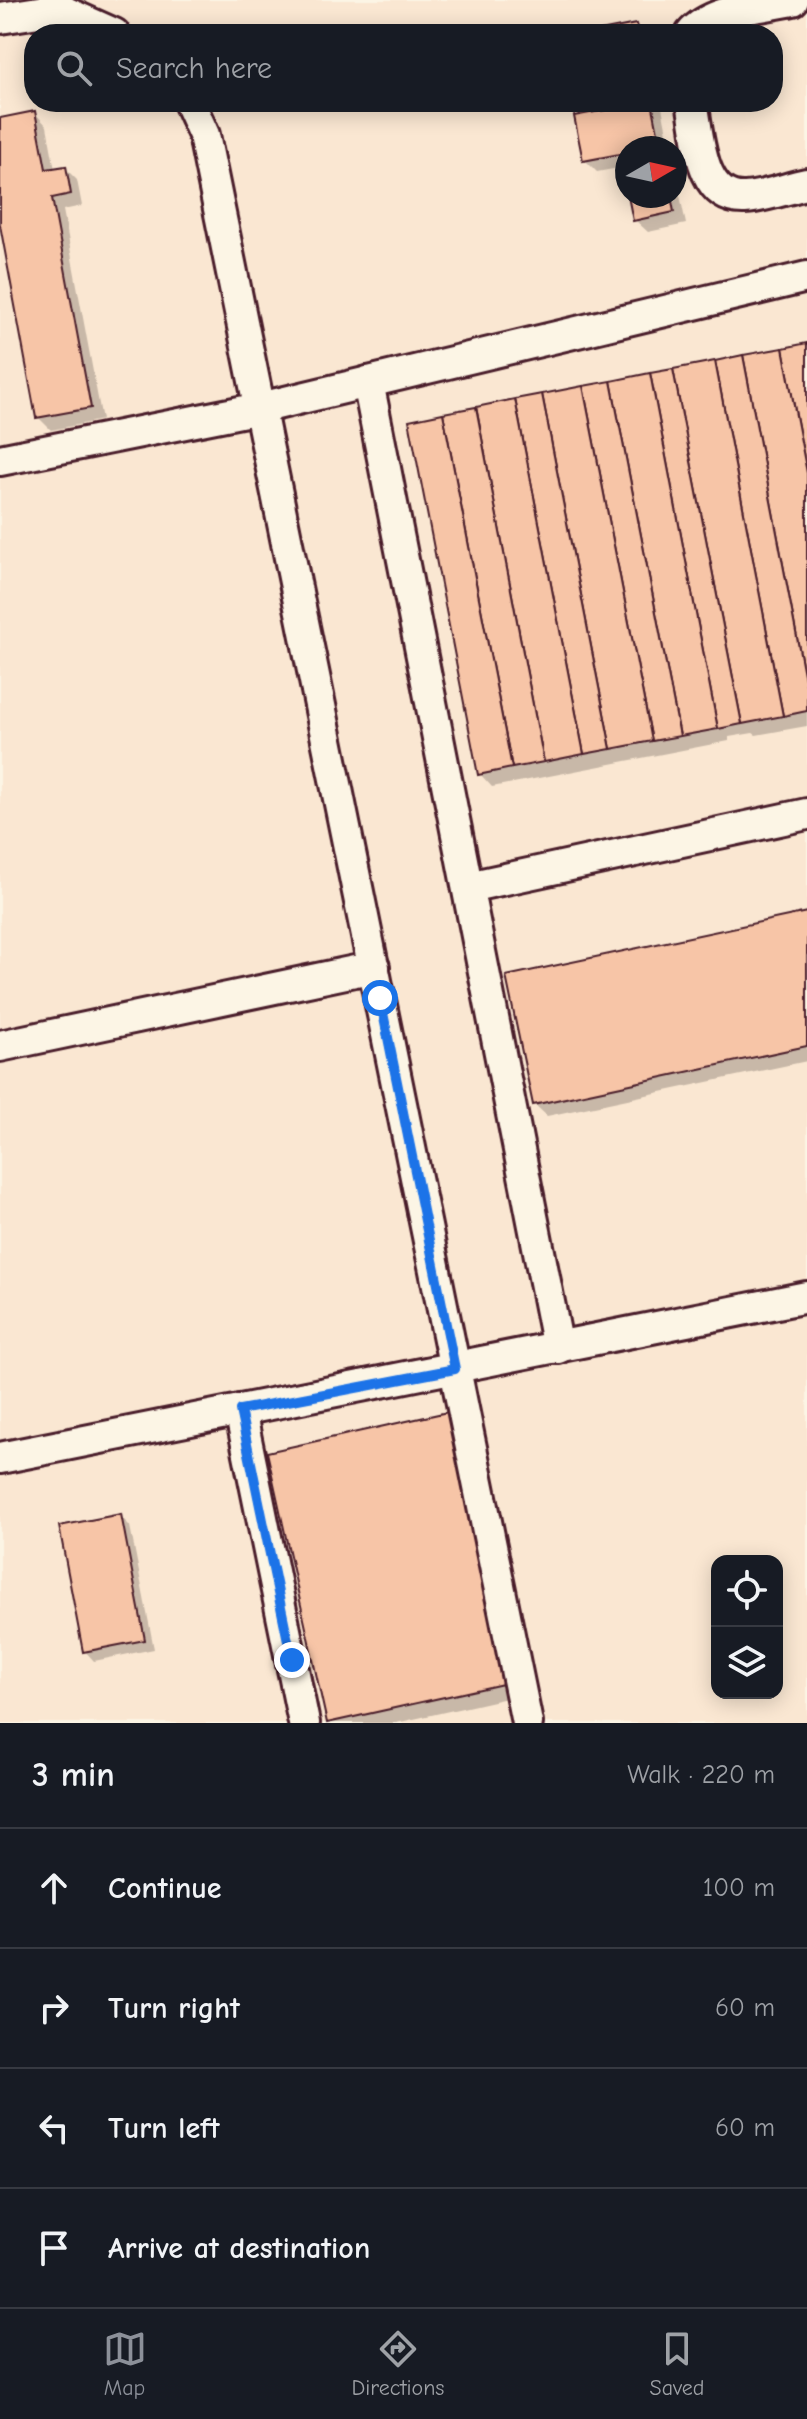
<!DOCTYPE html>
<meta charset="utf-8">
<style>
:root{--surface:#171b24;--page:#20242c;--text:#f1f3f6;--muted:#9ea1a6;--line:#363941;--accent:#8c9099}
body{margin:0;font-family:"Comic Neue",sans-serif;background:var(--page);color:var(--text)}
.controls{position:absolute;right:24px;bottom:24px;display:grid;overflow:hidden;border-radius:16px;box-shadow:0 4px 20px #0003}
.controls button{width:72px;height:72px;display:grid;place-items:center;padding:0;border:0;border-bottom:2px solid var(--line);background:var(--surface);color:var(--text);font:40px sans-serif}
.compass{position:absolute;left:615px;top:136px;width:72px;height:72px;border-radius:50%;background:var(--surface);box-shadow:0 4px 20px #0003;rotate:81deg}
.stop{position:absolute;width:24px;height:24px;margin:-18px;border:6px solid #1a73e8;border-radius:50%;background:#fff}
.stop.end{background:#1a73e8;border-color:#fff;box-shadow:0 2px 8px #0008}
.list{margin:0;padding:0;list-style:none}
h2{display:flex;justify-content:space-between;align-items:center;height:104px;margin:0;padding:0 32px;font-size:34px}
h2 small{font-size:26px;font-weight:400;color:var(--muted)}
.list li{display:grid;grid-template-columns:52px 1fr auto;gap:24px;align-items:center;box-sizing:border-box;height:120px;padding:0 32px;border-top:2px solid var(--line)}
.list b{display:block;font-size:30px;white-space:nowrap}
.list em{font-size:26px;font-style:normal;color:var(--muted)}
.icon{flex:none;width:44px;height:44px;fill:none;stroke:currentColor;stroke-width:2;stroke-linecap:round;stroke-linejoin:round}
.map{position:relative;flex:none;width:807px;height:1723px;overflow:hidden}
.search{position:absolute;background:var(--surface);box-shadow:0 4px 20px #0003;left:24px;right:24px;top:24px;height:88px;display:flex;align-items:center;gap:20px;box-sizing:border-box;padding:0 28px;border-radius:32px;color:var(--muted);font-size:30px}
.sheet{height:584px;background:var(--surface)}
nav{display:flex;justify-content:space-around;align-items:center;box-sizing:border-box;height:112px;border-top:2px solid var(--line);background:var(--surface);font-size:22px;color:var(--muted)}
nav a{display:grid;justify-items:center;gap:4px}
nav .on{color:var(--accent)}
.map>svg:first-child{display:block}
.built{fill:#fae7d2;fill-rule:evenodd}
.shadow{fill:#0003}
.building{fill:#f7c5a7;stroke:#4a1f2b;stroke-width:2}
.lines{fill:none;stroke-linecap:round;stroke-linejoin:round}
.minor-casing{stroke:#4a1f2b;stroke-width:36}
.minor{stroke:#fcf5e5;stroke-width:30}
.route{stroke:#1a73e8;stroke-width:10}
</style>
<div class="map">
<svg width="807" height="1723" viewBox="0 0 807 1723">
<rect width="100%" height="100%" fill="#fcf5e5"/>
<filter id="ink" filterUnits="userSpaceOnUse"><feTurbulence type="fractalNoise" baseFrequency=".0125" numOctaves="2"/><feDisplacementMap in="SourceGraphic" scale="16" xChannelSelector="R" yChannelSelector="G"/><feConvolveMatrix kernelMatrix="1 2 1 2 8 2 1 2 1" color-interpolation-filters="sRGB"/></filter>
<g filter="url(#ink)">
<path class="built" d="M0 0H807V1723H0ZM34 34H773V102H34ZM627 148H675V196H627ZM717 1561H777V1693H717Z"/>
<g class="shadow">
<path d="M611 102H661L670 148H627V180L624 167 597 172 585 160 613 110Z"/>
<path d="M35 113 47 126 55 170 65 168 77 180 82 206 63 210 102 420 51 430 38 417 0 215V120Z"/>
<path d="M675 172 686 224 648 232 635 220 630 196H675Z"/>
<path d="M807 345V726L756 735 753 733 729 737V741L492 787 480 774Z"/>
<path d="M807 914V1061L547 1116 534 1104Z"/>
<path d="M269 1454 524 1694 396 1723H329Z"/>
<path d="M120 1516 130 1526 154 1649 94 1661 85 1651Z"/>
</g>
<g class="building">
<path d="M636 24 639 34H596L595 32Z"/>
<path d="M609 102H652L661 148H627V190L620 154 583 161 574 116 611 109Z"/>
<path d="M35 111 46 169 66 166 71 194 52 198 91 408 36 418 0 225V118Z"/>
<path d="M628 196H671L674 212 633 221Z"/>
<path d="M807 343V473L783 348Z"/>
<path d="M783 348 807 473V690L743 355Z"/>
<path d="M743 355 807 690V711L783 716 715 361Z"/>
<path d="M715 361 783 716 742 724 673 369Z"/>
<path d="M673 369 742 724 718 729 650 373Z"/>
<path d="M650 373 718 729 680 736 611 381Z"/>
<path d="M611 381 680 736 652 741 583 386Z"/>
<path d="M583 386 652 741 611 749 542 394Z"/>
<path d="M542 394 611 749 584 754 515 399Z"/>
<path d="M515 399 584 754 544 762 476 407Z"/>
<path d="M476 407 544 762 512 768 443 413Z"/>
<path d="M443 413 512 768 478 775 409 420Z"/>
<path d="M807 912V1046L533 1105 506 976Z"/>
<path d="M452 1411 512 1682 327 1723 267 1452Z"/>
<path d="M121 1514 145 1640 83 1652 59 1526Z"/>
</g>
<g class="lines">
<defs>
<g id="minor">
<path d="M0 18 58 9 114 34"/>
<path d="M691 34C711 9 763 7 793 0"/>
<path d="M189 102 204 135 527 1723"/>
<path d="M692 102C699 135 699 200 745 198 765 197 787 188 807 184"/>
<path d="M368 382 558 1348"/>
<path d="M0 460 260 408 807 277"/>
<path d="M468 887 807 814"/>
<path d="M0 1046 374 967"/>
<path d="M240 1410 304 1723"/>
<path d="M0 1458 807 1297"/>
</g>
</defs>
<use href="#minor" class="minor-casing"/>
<use href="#minor" class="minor"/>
</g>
</g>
<g class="lines" filter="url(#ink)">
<path class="route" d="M292 1660 240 1410 455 1369 380 998"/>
</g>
</svg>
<div class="controls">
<button><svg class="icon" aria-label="locate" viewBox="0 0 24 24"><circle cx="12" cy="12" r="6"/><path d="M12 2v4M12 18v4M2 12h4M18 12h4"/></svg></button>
<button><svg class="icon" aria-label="layers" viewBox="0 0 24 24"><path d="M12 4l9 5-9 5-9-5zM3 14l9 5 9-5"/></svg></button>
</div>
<svg class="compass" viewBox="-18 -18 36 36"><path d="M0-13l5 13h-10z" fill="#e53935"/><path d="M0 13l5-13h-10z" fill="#9ea1a6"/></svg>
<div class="stop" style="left:380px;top:998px"></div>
<div class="stop end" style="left:292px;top:1660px"></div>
<div class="search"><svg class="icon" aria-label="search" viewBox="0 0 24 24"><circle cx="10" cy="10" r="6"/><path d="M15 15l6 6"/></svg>Search here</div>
</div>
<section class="sheet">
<h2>3 min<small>Walk · 220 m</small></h2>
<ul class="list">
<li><svg class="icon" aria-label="ahead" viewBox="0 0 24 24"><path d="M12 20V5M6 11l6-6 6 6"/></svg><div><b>Continue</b></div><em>100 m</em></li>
<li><svg class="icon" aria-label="right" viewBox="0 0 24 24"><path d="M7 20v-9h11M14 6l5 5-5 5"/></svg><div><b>Turn right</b></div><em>60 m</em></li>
<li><svg class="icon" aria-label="left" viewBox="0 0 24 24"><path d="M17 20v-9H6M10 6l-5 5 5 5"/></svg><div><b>Turn left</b></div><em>60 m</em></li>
<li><svg class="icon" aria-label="arrive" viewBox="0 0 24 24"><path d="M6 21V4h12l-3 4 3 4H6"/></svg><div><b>Arrive at destination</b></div></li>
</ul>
</section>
<nav>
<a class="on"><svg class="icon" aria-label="map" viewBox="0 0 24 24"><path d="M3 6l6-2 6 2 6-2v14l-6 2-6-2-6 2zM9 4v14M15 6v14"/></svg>Map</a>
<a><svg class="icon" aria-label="directions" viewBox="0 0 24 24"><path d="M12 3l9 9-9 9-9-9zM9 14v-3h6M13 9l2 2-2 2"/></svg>Directions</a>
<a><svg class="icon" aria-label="saved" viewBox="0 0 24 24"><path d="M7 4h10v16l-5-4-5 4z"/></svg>Saved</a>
</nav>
